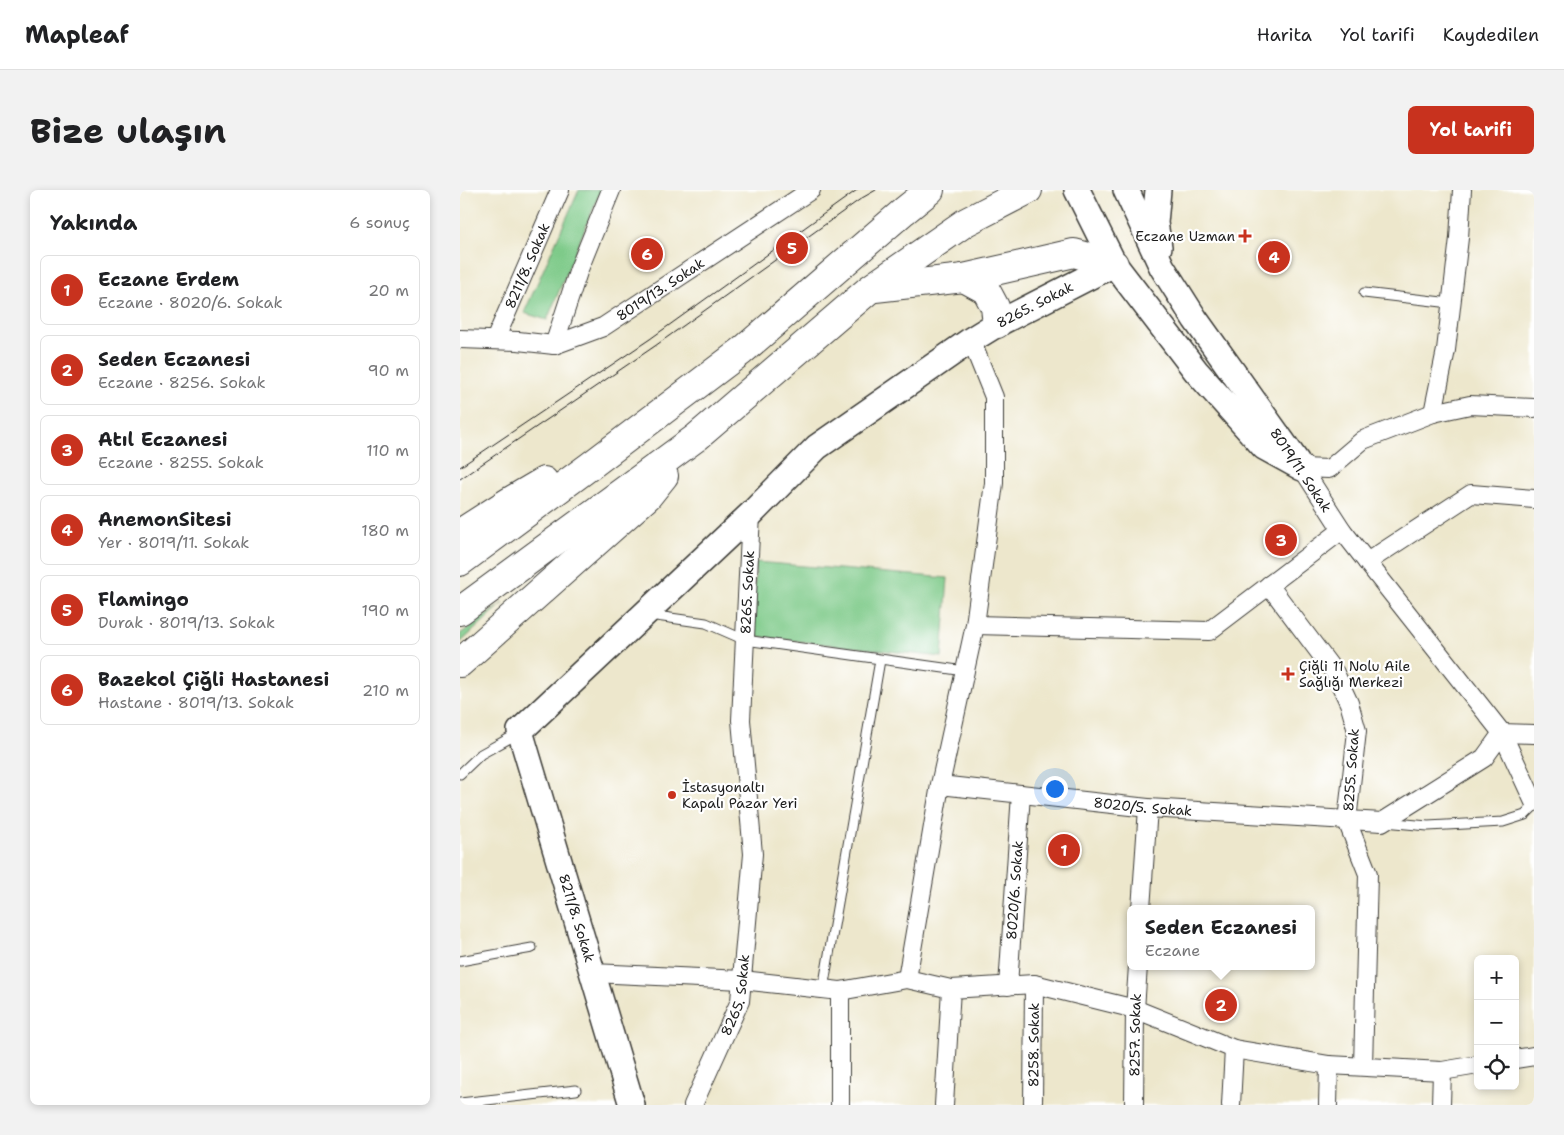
<!DOCTYPE html>
<html lang="tr">
<meta charset="utf-8">
<style>
:root{--surface:#fff;--page:#f2f2f2;--text:#202124;--muted:#757577;--line:#e0e0e0;--accent:#c8321e}
body{margin:0;font-family:"Shantell Sans",sans-serif;background:var(--page);color:var(--text)}
.controls{position:absolute;right:15px;bottom:15px;display:grid;overflow:hidden;border-radius:8px;box-shadow:0 2px 8px #0003}
.controls button{width:45px;height:45px;display:grid;place-items:center;padding:0;border:0;border-bottom:1px solid var(--line);background:var(--surface);color:var(--text);font:25px sans-serif}
.you{position:absolute;left:594px;top:598px;width:18px;height:18px;margin:-12px;border:4px solid #fff;border-radius:50%;background:#1a73e8;box-shadow:0 0 0 8px #1a73e833}
.badge{display:grid;place-items:center;width:32px;height:32px;border-radius:50%;background:var(--accent);color:#fff;font-size:16px;font-weight:700}
.pin{position:absolute;translate:-50% -50%;border:2px solid #fff;box-shadow:0 1px 5px #0006}
.popup{position:absolute;left:667px;top:715px;width:188px;height:65px;box-sizing:border-box;display:grid;place-content:center;border-radius:8px;background:var(--surface);filter:drop-shadow(0 1px 4px #0005);font-size:16px;white-space:nowrap;color:var(--muted)}
.popup b{font-size:19px;color:var(--text)}
.popup::after{content:'';position:absolute;left:50%;top:100%;margin-left:-10px;border:10px solid transparent;border-top-color:var(--surface)}
.list{margin:0;padding:0;list-style:none}
h2{display:flex;justify-content:space-between;align-items:center;height:65px;margin:0;padding:0 20px;font-size:21px}
h2 small{font-size:16px;font-weight:400;color:var(--muted)}
.list li{display:grid;grid-template-columns:32px 1fr auto;gap:15px;align-items:center;box-sizing:border-box;height:70px;margin:0 10px 10px;padding:0 10px;border:1px solid var(--line);border-radius:8px}
.list b{display:block;font-size:19px;white-space:nowrap}
.list p{margin:0;font-size:16px;white-space:nowrap;color:var(--muted)}
.list em{font-size:16px;font-style:normal;color:var(--muted)}
.icon{flex:none;width:28px;height:28px;fill:none;stroke:currentColor;stroke-width:2;stroke-linecap:round;stroke-linejoin:round}
.map{position:relative;flex:none;width:1074px;height:915px;overflow:hidden;border-radius:8px}
header{display:flex;align-items:center;gap:30px;box-sizing:border-box;height:70px;padding:0 25px;background:var(--surface);border-bottom:1px solid var(--line)}
header strong{font-size:24px}
nav{display:flex;gap:28px;margin-inline-start:auto;font-size:18px}
.intro{display:flex;align-items:center;justify-content:space-between;box-sizing:border-box;height:120px;padding:0 30px}
h1{margin:0;font-size:35px}
.button{padding:12px 22px;border-radius:8px;background:var(--accent);color:#fff;font-size:18px;font-weight:700}
main{display:flex;gap:30px;padding:0 30px}
aside{flex:1;background:var(--surface);border-radius:8px;box-shadow:0 2px 8px #0003}
.map>svg:first-child{display:block}
.green{fill:#7eca89;stroke:#4d7352}
.lines{fill:none;stroke-linecap:round;stroke-linejoin:round}
.lane-casing{stroke:#3b3a36;stroke-width:11}
.street-casing{stroke:#3b3a36;stroke-width:20}
.secondary-casing{stroke:#3b3a36;stroke-width:28}
.primary-casing{stroke:#3b3a36;stroke-width:30}
.lane{stroke:#fff;stroke-width:9}
.street{stroke:#fff;stroke-width:18}
.secondary{stroke:#fff;stroke-width:25}
.primary{stroke:#fff;stroke-width:28}
.tram{stroke:#1c1c1c;stroke-width:1}
.poi-dot{fill:#c8321e;stroke:#fff;stroke-width:2}
.labels{text-anchor:middle;dominant-baseline:central;stroke-width:4.5;stroke-linejoin:round;paint-order:stroke}
.poi-label{font-size:14px;fill:#1c1c1c;stroke:#fff;text-anchor:start}
.street-label{font-size:14px;fill:#1c1c1c;stroke:#fff}
</style>
<header>
<strong>Mapleaf</strong>
<nav><a>Harita</a><a>Yol tarifi</a><a>Kaydedilen</a></nav>
</header>
<div class="intro"><h1>Bize ulaşın</h1><a class="button">Yol tarifi</a></div>
<main>
<aside>
<h2>Yakında<small>6 sonuç</small></h2>
<ul class="list">
<li><span class="badge">1</span><div><b>Eczane Erdem</b><p>Eczane · 8020/6. Sokak</p></div><em>20 m</em></li>
<li><span class="badge">2</span><div><b>Seden Eczanesi</b><p>Eczane · 8256. Sokak</p></div><em>90 m</em></li>
<li><span class="badge">3</span><div><b>Atıl Eczanesi</b><p>Eczane · 8255. Sokak</p></div><em>110 m</em></li>
<li><span class="badge">4</span><div><b>AnemonSitesi</b><p>Yer · 8019/11. Sokak</p></div><em>180 m</em></li>
<li><span class="badge">5</span><div><b>Flamingo</b><p>Durak · 8019/13. Sokak</p></div><em>190 m</em></li>
<li><span class="badge">6</span><div><b>Bazekol Çiğli Hastanesi</b><p>Hastane · 8019/13. Sokak</p></div><em>210 m</em></li>
</ul>
</aside>
<div class="map">
<svg width="1074" height="915" viewBox="0 0 1074 915">
<rect width="100%" height="100%" fill="#fff"/>
<filter id="ink" filterUnits="userSpaceOnUse"><feTurbulence type="fractalNoise" baseFrequency=".02" numOctaves="2"/><feDisplacementMap in="SourceGraphic" scale="10" xChannelSelector="R" yChannelSelector="G"/><feConvolveMatrix kernelMatrix="1 2 1 2 8 2 1 2 1" color-interpolation-filters="sRGB"/></filter>
<filter id="wash" filterUnits="userSpaceOnUse"><feTurbulence type="fractalNoise" baseFrequency=".0096" numOctaves="4" result="noise"/><feDisplacementMap in="SourceGraphic" scale="20" xChannelSelector="R" yChannelSelector="G"/><feGaussianBlur stdDeviation="1.12" result="paint"/><feColorMatrix in="noise" values="0 0 0 0 0 0 0 0 0 0 0 0 0 0 0 0 0 1.4 0 .05"/><feComposite in="paint" operator="in"/></filter>
<g filter="url(#wash)">
<rect width="100%" height="100%" fill="#ede7cc"/>
<g class="green">
<path d="M119 0H141L87 130 64 123Z"/>
<path d="M296 372 488 388 482 467 292 446Z"/>
<path d="M43 413 0 453V444Z"/>
</g>
</g>
<g filter="url(#ink)">
<g class="lines">
<defs>
<g id="lane">
<path d="M904 103 991 113"/>
<path d="M189 425 246 433 285 450 505 481"/>
<path d="M0 584 21 564 59 543"/>
<path d="M925 632 968 636 1043 632 1065 625 1074 616"/>
<path d="M0 771 72 758"/>
<path d="M363 799 420 470"/>
<path d="M0 913 116 900"/>
</g>
<g id="street">
<path id="s1" d="M0 149 58 151 94 155 143 137 351 0"/>
<path id="s2" d="M35 150 100 0"/>
<path d="M94 155 119 79 151 0"/>
<path d="M973 223 986 160 999 48 1002 0"/>
<path d="M842 278 882 340 907 372 1042 543 1074 612"/>
<path d="M842 278 869 279 903 250 973 223 1010 215 1074 218"/>
<path d="M907 372 1011 304 1074 309"/>
<path d="M809 395 875 483 889 513 897 541 887 631 908 684 903 876"/>
<path d="M515 435 749 441 882 340"/>
<path id="s3" d="M480 595 688 618 922 632 1024 568 1042 543 1074 544"/>
<path d="M681 719 688 618"/>
<path d="M133 783 282 790 380 801 447 789 491 799 574 794 675 819 774 859 869 875 982 881 1018 875"/>
<path d="M447 789 480 595 515 435 534 293V207L511 150"/>
<path id="s4" d="M548 796 561 604"/>
<path d="M1055 869 1074 866"/>
<path id="s5" d="M233 915 280 811 293 664 281 530 291 324"/>
<path d="M380 915V801"/>
<path d="M484 915 491 799"/>
<path id="s6" d="M573 915 574 794"/>
<path id="s7" d="M674 915 675 819 678 776"/>
<path d="M771 915 774 859"/>
<path d="M868 915 869 875"/>
<path d="M981 915 982 881"/>
</g>
<g id="secondary">
<path d="M617 0 654 74 736 181 804 257 842 278"/>
<path d="M666 0 702 77 735 129 837 272"/>
<path d="M698 0 695 33 699 57"/>
<path id="s8" d="M172 915 60 541 291 324 357 257 511 150 537 134 654 74"/>
</g>
<g id="primary">
<path d="M504 88 526 100 535 117 537 134"/>
<path d="M415 98 504 88 614 63 654 74"/>
<path d="M0 343 50 311 84 291"/>
<path d="M0 372 130 276 282 161 444 21 470 0"/>
<path d="M0 421 237 247 411 98 506 32 568 0"/>
<path d="M0 473 188 306 204 286"/>
</g>
</defs>
<use href="#lane" class="lane-casing"/>
<use href="#street" class="street-casing"/>
<use href="#secondary" class="secondary-casing"/>
<use href="#primary" class="primary-casing"/>
<use href="#lane" class="lane"/>
<use href="#street" class="street"/>
<use href="#secondary" class="secondary"/>
<use href="#primary" class="primary"/>
<g class="tram">
<path d="M0 277 190 149 397 0"/>
<path d="M0 289 195 156 402 8 416 0"/>
</g>
</g>
</g>
<g class="poi-dot">
<path d="M782.5 38.5h5v5h5v5h-5v5h-5v-5h-5v-5h5z"/>
<path d="M825.5 476.5h5v5h5v5h-5v5h-5v-5h-5v-5h5z"/>
<circle cx="212" cy="605" r="5"/>
</g>
<g class="labels">
<g class="poi-label">
<text x="775" y="46" text-anchor="end">Eczane Uzman</text>
<text x="839" y="476">Çiğli 11 Nolu Aile<tspan x="839" dy="16">Sağlığı Merkezi</tspan></text>
<text x="222" y="597">İstasyonaltı<tspan x="222" dy="16">Kapalı Pazar Yeri</tspan></text>
</g>
<g class="street-label">
<text stroke="none"><textPath href="#s2" startOffset="81">8211/8. Sokak</textPath></text>
<text stroke="none"><textPath href="#s1" startOffset="215">8019/13. Sokak</textPath></text>
<text stroke="none"><textPath href="#s8" startOffset="1062">8265. Sokak</textPath></text>
<text transform="translate(841 280) rotate(56)">8019/11. Sokak</text>
<text stroke="none"><textPath href="#s5" startOffset="524">8265. Sokak</textPath></text>
<text transform="translate(891 580) rotate(-86)">8255. Sokak</text>
<text stroke="none"><textPath href="#s3" startOffset="204">8020/5. Sokak</textPath></text>
<text stroke="none"><textPath href="#s4" startOffset="96">8020/6. Sokak</textPath></text>
<text transform="translate(117 728) rotate(73)">8211/8. Sokak</text>
<text stroke="none"><textPath href="#s5" startOffset="119">8265. Sokak</textPath></text>
<text stroke="none"><textPath href="#s7" startOffset="70">8257. Sokak</textPath></text>
<text stroke="none"><textPath href="#s6" startOffset="60">8258. Sokak</textPath></text>
</g>
</g>
</svg>
<div class="controls">
<button>+</button>
<button>−</button>
<button><svg class="icon" aria-label="locate" viewBox="0 0 24 24"><circle cx="12" cy="12" r="6"/><path d="M12 2v4M12 18v4M2 12h4M18 12h4"/></svg></button>
</div>
<div class="you"></div>
<div class="pin badge" style="left:604px;top:660px">1</div>
<div class="pin badge" style="left:761px;top:815px">2</div>
<div class="popup"><b>Seden Eczanesi</b>Eczane</div>
<div class="pin badge" style="left:821px;top:350px">3</div>
<div class="pin badge" style="left:814px;top:67px">4</div>
<div class="pin badge" style="left:332px;top:58px">5</div>
<div class="pin badge" style="left:187px;top:64px">6</div>
</div>
</main>
